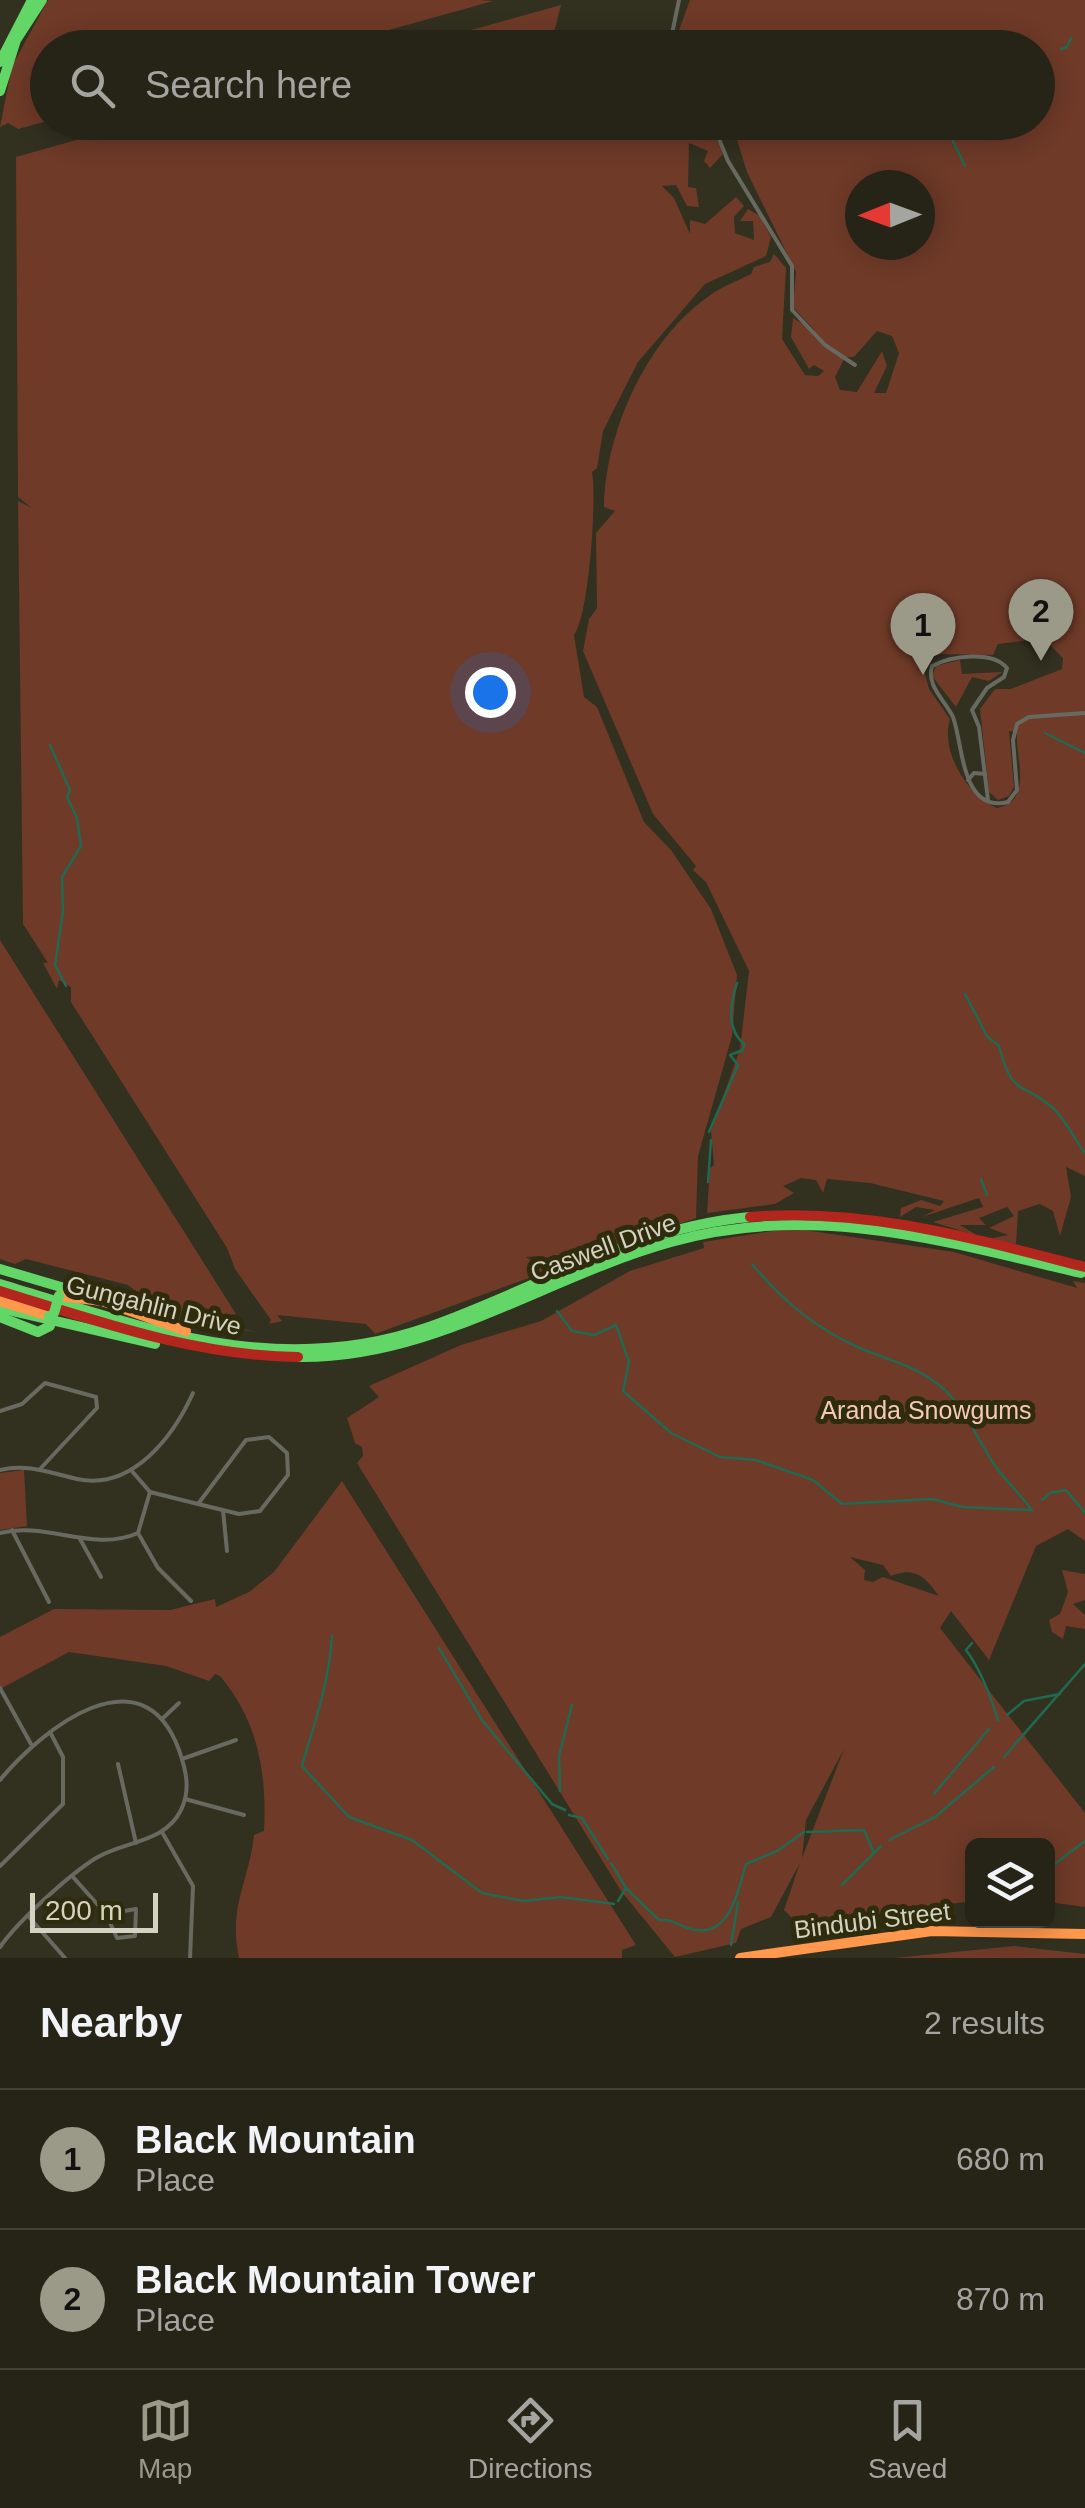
<!DOCTYPE html>
<style>
:root{--surface:#262417;--page:#2e2c20;--text:#f1f3f6;--muted:#a4a4a1;--line:#424136;--accent:#9b9988}
body{margin:0;font-family:Helvetica,sans-serif;background:var(--page);color:var(--text)}
.controls{position:absolute;right:30px;bottom:30px;display:grid;overflow:hidden;border-radius:15px;box-shadow:0 5px 25px #0003}
.controls button{width:90px;height:90px;display:grid;place-items:center;padding:0;border:0;border-bottom:2px solid var(--line);background:var(--surface);color:var(--text);font:50px sans-serif}
.compass{position:absolute;left:845px;top:170px;width:90px;height:90px;border-radius:50%;background:var(--surface);box-shadow:0 5px 25px #0003;rotate:269deg}
.scale{position:absolute;left:30px;bottom:25px;width:128px;box-sizing:border-box;padding-left:10px;border:5px solid #d4d2c0;border-top:0;font-size:28px;line-height:35px;white-space:nowrap;color:#d4d2c0;-webkit-text-stroke:8px #2f2c0d;paint-order:stroke}
.you{position:absolute;left:490px;top:692px;width:35px;height:35px;margin:-25px;border:8px solid #fff;border-radius:50%;background:#1a73e8;box-shadow:0 0 0 15px #1a73e833}
.badge{display:grid;place-items:center;width:65px;height:65px;border-radius:50%;background:var(--accent);color:#111;font-size:32px;font-weight:700}
.pin{position:absolute;translate:-50% -82px;filter:drop-shadow(0 2px 5px #0008)}
.pin::after{content:'';position:absolute;top:52px;width:35px;height:30px;background:inherit;clip-path:polygon(0 0,100% 0,50% 100%)}
.list{margin:0;padding:0;list-style:none}
h2{display:flex;justify-content:space-between;align-items:center;height:130px;margin:0;padding:0 40px;font-size:42px}
h2 small{font-size:32px;font-weight:400;color:var(--muted)}
.list li{display:grid;grid-template-columns:65px 1fr auto;gap:30px;align-items:center;box-sizing:border-box;height:140px;padding:0 40px;border-top:2px solid var(--line)}
.list b{display:block;font-size:38px;white-space:nowrap}
.list p{margin:0;font-size:32px;white-space:nowrap;color:var(--muted)}
.list em{font-size:32px;font-style:normal;color:var(--muted)}
.icon{flex:none;width:55px;height:55px;fill:none;stroke:currentColor;stroke-width:2;stroke-linecap:round;stroke-linejoin:round}
.map{position:relative;flex:none;width:1085px;height:1958px;overflow:hidden}
.search{position:absolute;background:var(--surface);box-shadow:0 5px 25px #0003;left:30px;right:30px;top:30px;height:110px;display:flex;align-items:center;gap:25px;box-sizing:border-box;padding:0 35px;border-radius:55px;color:var(--muted);font-size:38px}
.sheet{height:410px;background:var(--surface)}
nav{display:flex;justify-content:space-around;align-items:center;box-sizing:border-box;height:140px;border-top:2px solid var(--line);background:var(--surface);font-size:28px;color:var(--muted)}
nav a{display:grid;justify-items:center;gap:5px}
nav .on{color:var(--accent)}
.map>svg:first-child{display:block}
.green{fill:#6f3a28;fill-rule:evenodd}
.lines{fill:none;stroke-linecap:round;stroke-linejoin:round}
.stream{stroke:#216950;stroke-width:2.5}
.street{stroke:#686a62;stroke-width:4}
.fast{stroke:#63d668;stroke-width:10}
.slow{stroke:#ff974d;stroke-width:10}
.jam{stroke:#b3261e;stroke-width:10}
.fast-bridge{stroke:#63d668;stroke-width:10}
.labels{text-anchor:middle;dominant-baseline:central;stroke-width:10;stroke-linejoin:round;paint-order:stroke}
.street-label{font-size:25px;fill:#d4d2c0;stroke:#2f2c0d}
.park-label{font-size:25px;fill:#f6c8ba;stroke:#2f2c0d}
</style>
<div class="map">
<svg width="1085" height="1958" viewBox="0 0 1085 1958">
<rect width="100%" height="100%" fill="#32301f"/>
<g class="green">
<path d="M48 0H479L493 1 328 47 48 48 47 121 18 129 8 123 0 127 12 66Z"/>
<path d="M690 0H1085V1176L1066 1167 1071 1197 1060 1236 1053 1211 1040 1204 1018 1211 1016 1244 989 1239 1008 1235 989 1228 1014 1216 1007 1207 979 1218 986 1225H960L978 1236 933 1222 983 1207 979 1198 922 1217 935 1210 916 1207 900 1217 901 1208 921 1200 940 1206 944 1201 870 1183 827 1179 823 1193 816 1180 801 1178 783 1186 794 1193 775 1204 707 1213 710 1168 714 1165 711 1131 740 1049 749 971 706 882 693 870 696 866 653 814 583 651 589 619 597 608 596 533 615 511 604 507C605 434 646 339 709 296 721 287 737 281 751 274L754 267 770 262 774 254 786 268 782 339 805 375 818 376 824 371 814 365 809 369 791 337 793 318 815 331 793 307 796 272 747 172 733 127 736 122H1038V48L673 47ZM860 185H920V245H860ZM877 331 892 336 899 353 886 393H874L887 366 882 351 857 392 840 390 835 377 845 357H854ZM1029 640 1049 644 1063 658 1062 669 1011 689H995L980 709 989 792 998 800 1009 796 1014 787 1009 731 1017 732C1015 758 1034 801 997 808 967 795 940 751 950 719L929 689 924 670 929 658 941 654 993 655 998 644Z"/>
<path d="M561 5 553 37 561 47H410Z"/>
<path d="M140 122H691L706 141 711 127 723 154 710 168 704 161 708 151 689 143 688 187 696 188 699 207 687 206 676 185 662 186 674 198 690 234V220L705 224 736 197 744 206 734 217 735 233 754 240 753 221H740L748 209 760 216 771 237 766 256 705 284 638 362 603 431 597 468 592 472C597 497 589 617 574 635L584 697 597 707 644 822 671 850 711 909 737 975 732 1036 698 1156 696 1218 553 1269 541 1256 526 1257 548 1271 375 1334 366 1324 277 1315 282 1321 269 1324 271 1320 235 1269 227 1248 71 1002V987L59 980 57 989 43 963H48L23 924 18 501 32 508 18 497 16 157Z"/>
<path d="M960 660 962 674 1002 672 989 681 972 677 956 707 932 676 936 666Z"/>
<path d="M0 940 236 1314 209 1317 193 1309 204 1317 190 1318 261 1333 175 1319 148 1306 172 1312 148 1301 128 1285 26 1259 15 1264 0 1259Z"/>
<path d="M791 1228 954 1252 1077 1288 1073 1281 1085 1283V1541L1068 1529 1036 1546 989 1660 951 1611 940 1628 1085 1813V1907L1048 1902V1846H972V1901L799 1925 784 1910 800 1863 771 1917 741 1929 736 1943 675 1957 621 1891 357 1463 363 1456 362 1447 355 1443 347 1418 379 1397 369 1386 461 1345 541 1321 630 1271 704 1248 703 1242ZM850 1557 883 1565 891 1576C915 1566 925 1577 939 1596L883 1577 873 1582 864 1580 865 1570ZM844 1749 802 1858 806 1820Z"/>
<path d="M24 1470 27 1526 0 1530V1473Z"/>
<path d="M342 1481 636 1945 622 1950V1958H239C228 1907 249 1882 254 1835L264 1831C267 1773 258 1721 220 1676L215 1674 209 1681 166 1666 69 1652 0 1689V1637L54 1609 170 1610 215 1599 216 1607 249 1592 274 1572Z"/>
<path d="M1062 1570 1085 1574V1600L1073 1604 1085 1615V1629L1066 1626 1063 1639 1052 1632 1049 1620 1060 1614 1068 1592Z"/>
<path d="M1014 1946 1085 1954V1958H895Z"/>
</g>
<g class="lines">
<g class="stream">
<path d="M1068 45 1071 38"/>
<path d="M1061 49 1067 47"/>
<path d="M952 122 950 135 965 166"/>
<path d="M1045 733 1085 753"/>
<path d="M50 745 70 790 67 797 77 818 81 846 62 877 63 911 55 965 66 986"/>
<path d="M965 994 987 1036 999 1046C1013 1098 1020 1080 1053 1108 1065 1119 1075 1140 1085 1153"/>
<path d="M709 1132 738 1065 730 1055 743 1050 744 1044C726 1029 730 1004 737 983"/>
<path d="M981 1179 987 1195"/>
<path d="M708 1182 711 1140"/>
<path d="M752 1264C783 1301 816 1329 862 1349 889 1360 915 1366 939 1385 965 1405 978 1442 996 1467 1007 1482 1021 1495 1031 1509"/>
<path d="M557 1311 572 1331 594 1335 616 1325 629 1362 623 1391 671 1433 720 1457 756 1460 813 1480 842 1504 932 1499 963 1507 1032 1510"/>
<path d="M1042 1500 1050 1493 1066 1490 1085 1513"/>
<path d="M332 1636C328 1688 316 1717 302 1766L349 1817 412 1840 482 1893 523 1901 561 1897 614 1904"/>
<path d="M972 1643 966 1650C981 1670 990 1694 998 1720"/>
<path d="M439 1648 482 1720 552 1804 565 1810"/>
<path d="M1007 1715 1024 1701 1060 1694"/>
<path d="M1004 1757 1085 1664"/>
<path d="M560 1791 559 1756 572 1705"/>
<path d="M934 1794 989 1729"/>
<path d="M569 1815 582 1818 608 1859"/>
<path d="M807 1832 864 1830 874 1853"/>
<path d="M889 1840 935 1817 994 1767"/>
<path d="M611 1863 626 1888"/>
<path d="M1048 1869 1085 1841"/>
<path d="M842 1885 881 1846"/>
<path d="M618 1901 626 1888 659 1920C673 1919 676 1924 688 1928 730 1942 738 1890 746 1864L777 1851 804 1832"/>
<path d="M731 1945 738 1902"/>
</g>
<g class="street">
<path d="M669 48 679 0"/>
<path d="M712 122 728 161 792 266V310L825 345 855 365"/>
<path d="M968 780 974 773 985 774"/>
<path d="M988 800 979 727 972 710 987 688 1004 677 1007 668C992 650 951 656 932 666 926 686 945 700 953 717 963 743 961 814 1008 802L1017 790 1013 740 1017 724 1029 717 1085 713"/>
<path d="M0 1411 22 1404 45 1383 96 1397 97 1408 40 1469"/>
<path d="M0 1470C27 1463 51 1473 77 1479 132 1491 173 1437 193 1393"/>
<path d="M131 1470 150 1492 198 1504 246 1440 269 1437 287 1453 288 1475 260 1511 239 1514 198 1504"/>
<path d="M150 1492 138 1533 158 1568 191 1601"/>
<path d="M223 1510 227 1551"/>
<path d="M12 1530 49 1602"/>
<path d="M0 1533C46 1521 93 1553 138 1533"/>
<path d="M80 1539 101 1577"/>
<path d="M0 1688 31 1744"/>
<path d="M162 1719 179 1703"/>
<path d="M182 1759 236 1740"/>
<path d="M118 1764 136 1843"/>
<path d="M0 1780C42 1729 142 1649 179 1750 186 1770 191 1790 181 1810 165 1843 124 1841 96 1858 69 1875 19 1920 0 1947"/>
<path d="M185 1799 244 1815"/>
<path d="M162 1832 193 1886 190 1958"/>
<path d="M0 1866 63 1804V1757L50 1732"/>
<path d="M73 1877 106 1914 136 1909 135 1936 117 1938 106 1914"/>
<path d="M29 1917 65 1958"/>
</g>
<g class="fast">
<path d="M0 62 32 0"/>
<path d="M0 91 16 40 42 0"/>
<path d="M0 1269 71 1290"/>
<path d="M0 1284C146 1328 277 1380 429 1327 537 1289 634 1227 750 1217"/>
<path d="M0 1308 155 1344"/>
<path d="M0 1317 38 1332 50 1326"/>
<path d="M298 1357C433 1359 545 1277 671 1242 811 1202 944 1241 1081 1273"/>
</g>
<g class="slow">
<path d="M59 1296 102 1301 186 1331"/>
<path d="M0 1301 49 1316"/>
<path d="M740 1958 932 1931 1085 1934"/>
</g>
<g class="jam">
<path d="M750 1217C865 1207 975 1239 1085 1267"/>
<path d="M0 1291C97 1321 195 1356 298 1357"/>
</g>
<g class="fast-bridge">
<path d="M54 1313 59 1296"/>
<path d="M49 1316V1326"/>
</g>
</g>
<g class="labels">
<g class="street-label">
<text transform="translate(603 1247) rotate(-20)">Caswell Drive</text>
<text transform="translate(154 1305) rotate(14)">Gungahlin Drive</text>
<text transform="translate(872 1920) rotate(-7)">Bindubi Street</text>
</g>
<g class="park-label">
<text x="926" y="1410">Aranda Snowgums</text>
</g>
</g>
</svg>
<div class="controls">
<button><svg class="icon" aria-label="layers" viewBox="0 0 24 24"><path d="M12 4l9 5-9 5-9-5zM3 14l9 5 9-5"/></svg></button>
</div>
<svg class="compass" viewBox="-18 -18 36 36"><path d="M0-13l5 13h-10z" fill="#e53935"/><path d="M0 13l5-13h-10z" fill="#a4a4a1"/></svg>
<div class="scale">200 m</div>
<div class="you"></div>
<div class="pin badge" style="left:923px;top:675px">1</div>
<div class="pin badge" style="left:1041px;top:661px">2</div>
<div class="search"><svg class="icon" aria-label="search" viewBox="0 0 24 24"><circle cx="10" cy="10" r="6"/><path d="M15 15l6 6"/></svg>Search here</div>
</div>
<section class="sheet">
<h2>Nearby<small>2 results</small></h2>
<ul class="list">
<li><span class="badge">1</span><div><b>Black Mountain</b><p>Place</p></div><em>680 m</em></li>
<li><span class="badge">2</span><div><b>Black Mountain Tower</b><p>Place</p></div><em>870 m</em></li>
</ul>
</section>
<nav>
<a class="on"><svg class="icon" aria-label="map" viewBox="0 0 24 24"><path d="M3 6l6-2 6 2 6-2v14l-6 2-6-2-6 2zM9 4v14M15 6v14"/></svg>Map</a>
<a><svg class="icon" aria-label="directions" viewBox="0 0 24 24"><path d="M12 3l9 9-9 9-9-9zM9 14v-3h6M13 9l2 2-2 2"/></svg>Directions</a>
<a><svg class="icon" aria-label="saved" viewBox="0 0 24 24"><path d="M7 4h10v16l-5-4-5 4z"/></svg>Saved</a>
</nav>
